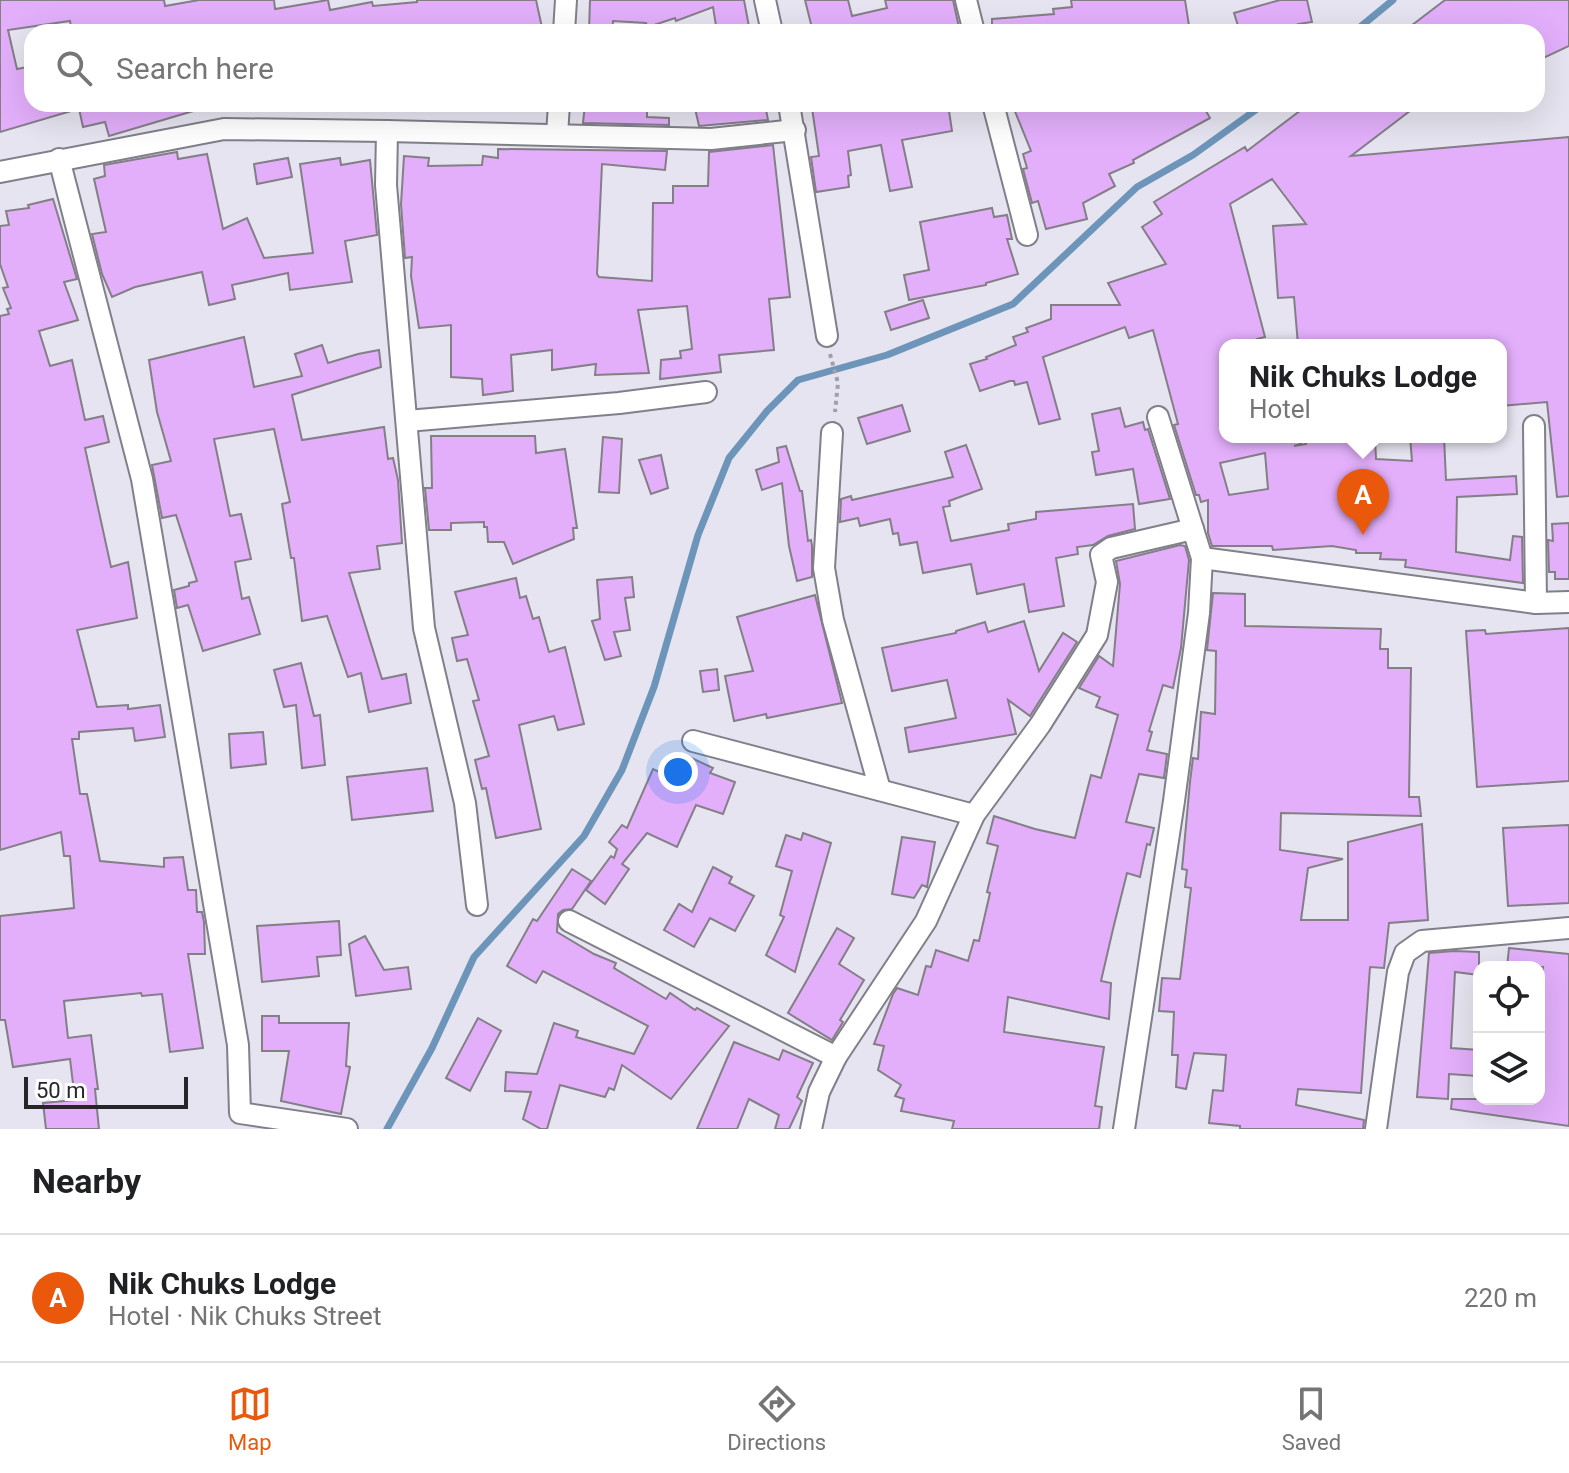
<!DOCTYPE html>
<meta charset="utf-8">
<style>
:root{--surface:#fff;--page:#f6f6f6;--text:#202124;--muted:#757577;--line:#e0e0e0;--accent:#ea580c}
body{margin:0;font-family:Roboto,sans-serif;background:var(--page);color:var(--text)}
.controls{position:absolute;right:24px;bottom:24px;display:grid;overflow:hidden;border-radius:16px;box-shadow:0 8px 32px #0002}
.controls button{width:72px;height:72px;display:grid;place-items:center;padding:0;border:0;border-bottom:2px solid var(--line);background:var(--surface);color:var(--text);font:40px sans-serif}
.scale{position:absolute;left:24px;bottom:20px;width:164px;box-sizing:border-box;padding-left:8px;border:4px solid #26252a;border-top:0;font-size:22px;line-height:28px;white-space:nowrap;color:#26252a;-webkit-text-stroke:6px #fff;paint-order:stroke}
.you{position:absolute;left:678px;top:772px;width:28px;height:28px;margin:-20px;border:6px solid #fff;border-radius:50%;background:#1a73e8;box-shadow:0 0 0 12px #1a73e833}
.badge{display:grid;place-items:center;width:52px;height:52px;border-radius:50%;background:var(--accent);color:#fff;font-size:26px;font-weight:700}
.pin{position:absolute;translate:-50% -66px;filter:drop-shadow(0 2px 4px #0008)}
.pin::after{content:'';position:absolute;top:42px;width:28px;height:24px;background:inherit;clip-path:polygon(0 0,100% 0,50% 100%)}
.popup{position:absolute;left:1219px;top:339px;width:288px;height:104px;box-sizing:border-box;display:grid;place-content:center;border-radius:16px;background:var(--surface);filter:drop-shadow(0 2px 6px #0005);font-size:26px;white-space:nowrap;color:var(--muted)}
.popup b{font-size:30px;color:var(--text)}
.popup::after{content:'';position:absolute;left:50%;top:100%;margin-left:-16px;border:16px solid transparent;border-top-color:var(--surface)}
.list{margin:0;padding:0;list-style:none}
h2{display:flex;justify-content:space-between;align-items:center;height:104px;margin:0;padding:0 32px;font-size:34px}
h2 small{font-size:26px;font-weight:400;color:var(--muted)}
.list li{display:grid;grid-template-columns:52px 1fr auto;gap:24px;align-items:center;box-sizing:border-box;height:128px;padding:0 32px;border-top:2px solid var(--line)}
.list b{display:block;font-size:30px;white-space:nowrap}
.list p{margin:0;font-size:26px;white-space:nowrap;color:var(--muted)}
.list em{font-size:26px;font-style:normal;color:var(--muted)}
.icon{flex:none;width:44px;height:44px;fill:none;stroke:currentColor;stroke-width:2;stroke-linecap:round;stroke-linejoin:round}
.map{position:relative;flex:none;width:1569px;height:1129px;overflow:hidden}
.search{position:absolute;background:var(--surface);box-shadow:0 8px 32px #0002;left:24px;right:24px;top:24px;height:88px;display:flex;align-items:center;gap:20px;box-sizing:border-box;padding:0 28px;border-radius:24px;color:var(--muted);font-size:30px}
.sheet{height:232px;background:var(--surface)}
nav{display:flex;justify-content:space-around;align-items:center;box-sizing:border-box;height:112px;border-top:2px solid var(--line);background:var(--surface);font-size:22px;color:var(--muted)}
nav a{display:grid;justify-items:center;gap:4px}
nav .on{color:var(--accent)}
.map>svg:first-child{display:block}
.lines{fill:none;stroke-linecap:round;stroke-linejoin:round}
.stream{stroke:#6d95ba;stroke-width:7}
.building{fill:#e3affb;stroke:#847e87;stroke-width:2;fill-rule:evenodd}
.street-casing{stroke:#817f8a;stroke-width:24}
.path{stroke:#a1a0aa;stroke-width:4;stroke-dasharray:4 4;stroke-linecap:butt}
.street{stroke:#fff;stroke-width:20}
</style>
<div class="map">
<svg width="1569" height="1129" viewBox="0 0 1569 1129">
<rect width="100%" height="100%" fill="#e5e4f0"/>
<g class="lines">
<g class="stream">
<path d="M1354 32 1393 0"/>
<path d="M387 1129 432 1048 474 957 584 836 622 770 654 687 698 535 729 458 767 411 798 380 887 355 1013 304 1137 187 1193 155 1264 104"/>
</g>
</g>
<g class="building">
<path d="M0 0H164L165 6 199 0H274L275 9 328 0 330 10 372 2 373 6 417 2V0H536L543 32H72L70 21 8 30 17 69 32 66V104H199L200 109 109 136 105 122 83 127 78 104V109L0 132Z"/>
<path d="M590 0H744L750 32H717L713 7 676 21 675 18 648 27 646 23 613 21 612 32H589Z"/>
<path d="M805 0H848L852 16 887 8 885 0H953L960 32H813Z"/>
<path d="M1071 0H1185L1190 32H1106V30L992 32V19L1054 14 1053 9 1072 7Z"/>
<path d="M1280 0H1307L1312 22 1298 24 1300 32H1240L1234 13Z"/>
<path d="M1445 0H1569V46L1537 61V32H1403Z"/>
<path d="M585 104H647V117L669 118V125L583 123Z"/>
<path d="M694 104H765L768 120 699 126Z"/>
<path d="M839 104H948L952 131 902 140 912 187 890 191 881 145 848 151 851 175 848 176 849 187 816 192 811 157 819 156 812 108Z"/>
<path d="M1012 104H1202L1210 118 1133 160 1134 163 1109 174 1115 186 1083 203 1087 219 1046 229 1038 201 1032 203 1023 169 1027 168 1023 154 1031 151Z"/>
<path d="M1309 104H1419L1351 156 1569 137V496L1557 497 1547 402 1501 406V345H1298L1294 297 1278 298 1273 226 1306 224 1272 179 1230 204 1265 337 1257 339 1259 345H1225V437H1301V444L1294 446 1306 444 1305 437H1375L1376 459 1412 461 1410 437H1444L1446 480 1516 476 1517 494 1457 497 1456 552 1510 560 1513 536 1522 537 1523 583 1405 567 1406 560 1380 559 1381 553H1356V550L1332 546 1273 550 1272 546H1212L1208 533V500L1201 502 1199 495H1196L1174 425 1178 424 1153 330 1129 338 1125 327 1043 357 1060 419 1039 424 1027 382 1015 385 1014 381H1010L980 391 970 364 987 359 986 357 1016 345 1013 337 1028 332 1026 328 1051 319V305H1120L1108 283 1166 264 1142 227 1162 214 1154 202 1245 147 1247 151ZM1265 453 1268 489 1229 495 1220 463Z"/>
<path d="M773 145 790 297 769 299 774 350 719 355 721 372 660 379 661 360 681 358 680 351 692 349 687 306 638 310 649 373 595 375 596 364 552 370V350L511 355 513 391 483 395 482 379 451 377V325L419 328 411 276 412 257 405 258 401 204 404 156 429 158 428 166 482 165 483 156 498 158V149L667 151 665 170 602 164 597 274 599 277 652 281 653 203H673V186H708L709 152Z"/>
<path d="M177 152 178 159 207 154 223 229 247 218 264 258 313 253 300 164 340 158 341 165 370 160 377 235 345 241 352 282 290 290 288 273 232 285 235 299 209 305 202 272 135 287 112 297 102 274 92 234 106 232 94 179 105 176 104 165Z"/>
<path d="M288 158 292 177 257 184 254 164Z"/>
<path d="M53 199 77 279 64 282 78 320 39 331 50 366 72 360 85 420 103 416 109 442 85 448 111 567 128 562 137 618 77 630 97 707 128 705V709L160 705 165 737 135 741 133 728 79 732V739H72L80 794H87L100 861 164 867V858L183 857 188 890H196L197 912H202L204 922 205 954H188L203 1048 170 1052 162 994 142 996 141 993 64 1001 68 1038 91 1035 98 1089H95L99 1129H46L43 1103 75 1100 70 1059 13 1067 5 1020H0V916L74 908 70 856H64L61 832 0 850V316L9 314 7 309 11 308 3 288 8 287 0 264V226L9 225 6 211 29 208 28 205Z"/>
<path d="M992 208 994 217 1007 215 1012 239H1007L1018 274 986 283V285L909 300 904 275 929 270 920 222Z"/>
<path d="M923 300 929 318 891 330 885 312Z"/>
<path d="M244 337 254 387 302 376 295 354 322 345 328 363 358 354 379 350 381 367 292 395 302 440 384 427 388 459 393 458 398 480 402 543 377 546 380 569 349 573 382 679 406 674 411 703 369 712 361 673 348 677 327 616 302 621 294 558H291L282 504 290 502 274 429 214 439 230 516 241 514 251 559 235 562 242 599 249 597 260 634 203 651 188 605 177 608 174 590 189 586V583L197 581 176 515 162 518 152 465 171 461 157 412 149 360Z"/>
<path d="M902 405 910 431 867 444 858 418Z"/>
<path d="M1120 408 1125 427 1143 422 1145 430 1148 429 1170 499 1139 504 1133 469 1096 475 1092 452 1099 451 1092 414Z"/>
<path d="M431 436H535L536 453 565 449 577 528H573L574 539 513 564 504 542H488L487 527H484V522L451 523V530H429L425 488H432Z"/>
<path d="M603 437 622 439 619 493 599 492Z"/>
<path d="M966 445 982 489 949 501 950 506 943 507 951 541 1009 530 1008 524 1036 519V512L1133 504 1135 529 1108 536 1093 545 1077 547 1078 554 1056 558 1064 606 1029 612 1024 584 977 594 971 564 923 573 917 542 900 545 898 533 893 534 890 519 860 526 858 518 840 522 841 499 851 496 852 500 953 477 945 452Z"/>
<path d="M786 446 800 491H802L808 541 811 540 812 545V577L797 581 789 546 782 483 762 490 756 470 779 462 777 448Z"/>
<path d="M661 455 668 488 651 494 639 460Z"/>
<path d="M1569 523V579H1555V572H1549L1548 540 1553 541 1552 524Z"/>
<path d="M1180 545 1185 546 1189 560 1181 648 1173 688 1163 685 1149 731 1152 732 1147 750 1167 754 1164 778 1139 774 1126 822 1154 828 1150 845 1147 844 1140 877 1127 873 1113 929 1101 981 1111 983 1109 1019 1008 997 1004 1032 1104 1047 1095 1106 1102 1107 1099 1129H952L954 1121 901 1111 904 1099 895 1096 901 1085 878 1070 884 1046 874 1044 893 994 897 988 918 995 926 966 931 967 936 950 968 961 974 940 979 941 990 893 987 892 998 846 987 843 994 816 1035 829 1075 838 1091 775 1101 778 1118 715 1096 707 1100 697 1079 688 1099 656 1113 666 1120 584 1116 561Z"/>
<path d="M632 577 634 597 625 598 630 630 614 632 621 656 605 660 592 621 600 619 597 580Z"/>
<path d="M516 578 520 598 526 596 533 619 539 617 549 652 565 647 584 724 558 730 554 716 519 725 541 829 496 838 486 788 482 789 475 760 489 756 473 701 479 700 467 659 457 661 452 638 468 635 455 592Z"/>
<path d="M1213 593 1245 594V626L1381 629 1380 649H1388V668H1411L1409 797H1419L1421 816 1281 813 1280 850 1343 859 1308 868 1301 920H1348V842L1422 824 1428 920 1389 923 1384 968 1370 967 1361 1093 1298 1089 1296 1105 1364 1120 1363 1129H1240V1126L1209 1123 1213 1090 1223 1091 1226 1055 1194 1053 1186 1089 1176 1087 1178 1055H1172L1174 1012 1159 1011 1162 978 1180 979 1191 888 1185 887 1187 870 1182 869 1190 782 1193 758 1198 759 1201 712 1215 714 1216 651 1207 650Z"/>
<path d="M815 595 842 703 767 718 766 714 734 721 725 676 753 671 737 617Z"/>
<path d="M1024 621 1039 671 1063 633 1077 642 1030 716 1008 700 1016 734 909 752 905 728 956 718 947 680 892 691 882 648 956 633V631L985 622 988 632Z"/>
<path d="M1569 628V781L1477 787 1466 631 1485 630 1486 634Z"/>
<path d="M301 663 314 716 320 715 325 765 302 768 296 705 284 707 274 670Z"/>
<path d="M717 669 719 690 703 692 700 671Z"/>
<path d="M263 732 266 764 231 768 229 734Z"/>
<path d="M685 755 713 768 710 773 735 782 723 814 696 805 677 847 647 833 622 864 629 869 605 904 586 890 611 856 614 858 617 849 609 842 622 825 627 828 653 769 675 779Z"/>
<path d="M427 768 433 811 352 820 347 777Z"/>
<path d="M1569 825V903L1508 906 1503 828Z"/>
<path d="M803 833 831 843 795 972 766 955 784 917 780 915 792 871 776 866 786 835 801 840Z"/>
<path d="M902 837 935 842 927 887 922 885 914 898 892 894Z"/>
<path d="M713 867 732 877 729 883 754 896 735 931 710 918 694 947 664 930 679 904 692 912Z"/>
<path d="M572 869 591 881 572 909 563 910 558 914 557 932 594 954 616 963 614 968 666 999 670 993 695 1010 697 1008 729 1026 671 1099 622 1065 614 1090 609 1088 605 1097 560 1085 547 1129H541L523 1119 531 1092 505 1091 506 1072 537 1074 554 1023 578 1031 576 1037 634 1054 648 1026 543 971 536 983 507 966 533 919 537 921Z"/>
<path d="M339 921 341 955 317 957 319 976 262 982 257 926Z"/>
<path d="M837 928 854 938 839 964 864 980 840 1020 843 1022 832 1040 788 1013Z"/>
<path d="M365 936 384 970 408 967 411 989 356 996 349 944Z"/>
<path d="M1509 948 1569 954V1126L1451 1109 1452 1099H1539V1007L1543 967H1507Z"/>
<path d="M1454 951 1479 952V975L1455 972 1451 1048 1479 1050 1478 1076 1449 1074 1448 1099 1417 1097 1429 953Z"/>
<path d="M262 1016H279V1023H349L346 1066 350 1067 341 1114 281 1101 289 1051H262Z"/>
<path d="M478 1018 501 1031 470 1091 446 1078Z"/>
<path d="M734 1042 779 1060 783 1050 813 1063 797 1097 802 1101 789 1129H775L779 1115 749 1099 737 1129H697Z"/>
</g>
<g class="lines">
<defs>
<g id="street">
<path d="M765 0 772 32"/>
<path d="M966 0 974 32"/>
<path d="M564 32 566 0"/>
<path d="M789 104 827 336"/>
<path d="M993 104 1027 235"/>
<path d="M387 131 386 185 424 628 465 803 477 905"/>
<path d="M557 135 559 104"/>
<path d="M59 159 142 479 238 1045 240 1113 347 1129"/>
<path d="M0 172 224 129 387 131 711 139 795 130"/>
<path d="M407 421 619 403 706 392"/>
<path d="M1534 426 1536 603"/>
<path d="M832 433 824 568 833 620 880 790"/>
<path d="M1202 558 1536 603 1569 602"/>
<path d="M693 741 974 815"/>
<path d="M569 921 836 1057"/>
<path d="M811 1129 819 1092 836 1057 926 921 974 815 1040 725 1097 635 1107 582 1101 555 1111 548 1193 529"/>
<path d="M1124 1129 1174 801 1199 613 1202 558 1158 417"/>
<path d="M1376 1129 1398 972 1405 953 1422 941 1569 928"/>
</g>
</defs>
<use href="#street" class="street-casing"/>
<path class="path" d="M830 354 838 383 835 412"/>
<use href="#street" class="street"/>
</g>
</svg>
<div class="controls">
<button><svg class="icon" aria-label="locate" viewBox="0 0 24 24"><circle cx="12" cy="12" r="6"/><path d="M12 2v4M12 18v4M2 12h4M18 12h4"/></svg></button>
<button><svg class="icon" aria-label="layers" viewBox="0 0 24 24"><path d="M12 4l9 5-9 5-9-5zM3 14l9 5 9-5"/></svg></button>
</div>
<div class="scale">50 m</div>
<div class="you"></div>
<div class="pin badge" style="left:1363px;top:535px">A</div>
<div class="popup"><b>Nik Chuks Lodge</b>Hotel</div>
<div class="search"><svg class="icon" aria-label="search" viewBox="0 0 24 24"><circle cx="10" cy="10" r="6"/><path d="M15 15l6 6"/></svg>Search here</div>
</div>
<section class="sheet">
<h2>Nearby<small></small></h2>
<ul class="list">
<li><span class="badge">A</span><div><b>Nik Chuks Lodge</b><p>Hotel · Nik Chuks Street</p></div><em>220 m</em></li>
</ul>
</section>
<nav>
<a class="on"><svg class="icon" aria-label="map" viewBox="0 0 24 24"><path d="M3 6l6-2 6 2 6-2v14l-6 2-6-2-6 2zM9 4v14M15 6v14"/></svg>Map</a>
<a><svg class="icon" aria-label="directions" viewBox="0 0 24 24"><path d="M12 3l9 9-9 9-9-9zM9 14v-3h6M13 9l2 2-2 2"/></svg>Directions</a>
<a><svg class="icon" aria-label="saved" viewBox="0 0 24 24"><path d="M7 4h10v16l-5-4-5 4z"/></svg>Saved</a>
</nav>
